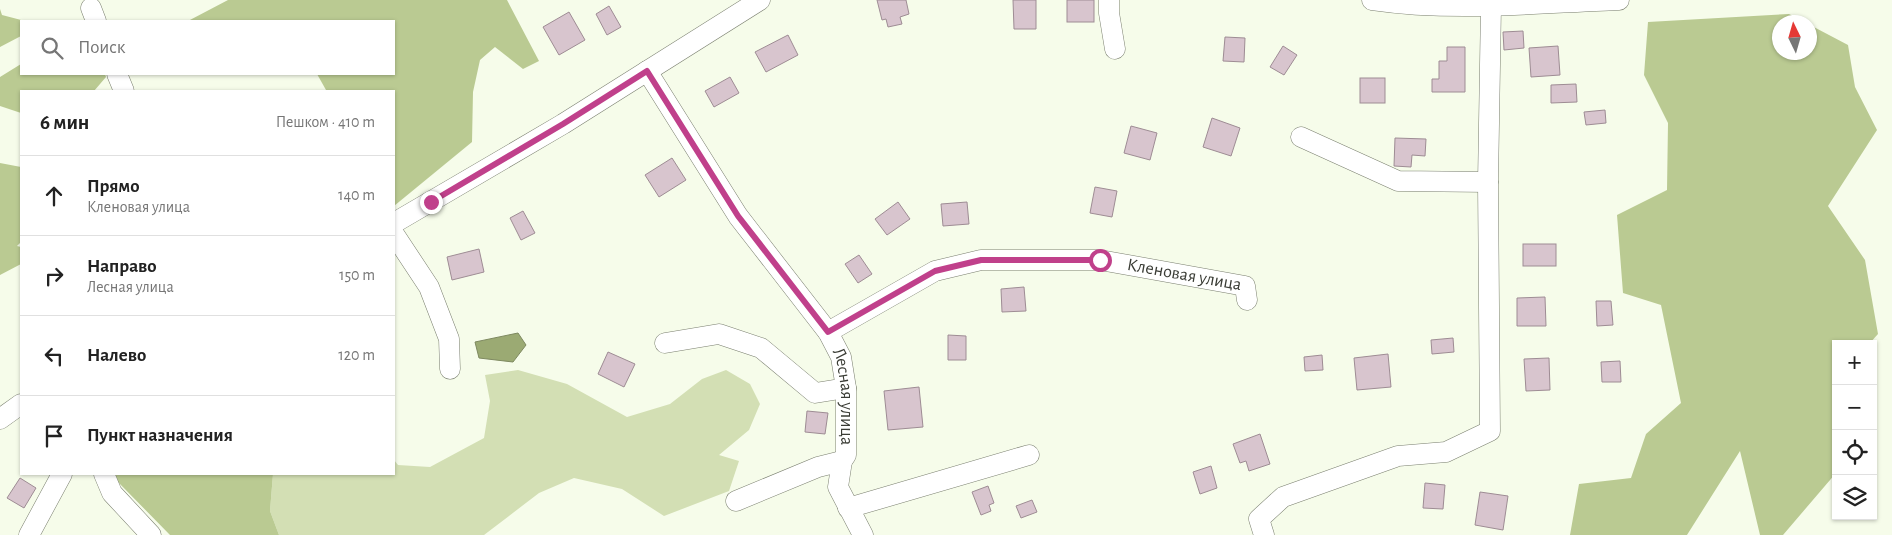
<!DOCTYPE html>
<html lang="ru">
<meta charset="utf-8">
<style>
:root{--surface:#fff;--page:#f6f6f6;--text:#222;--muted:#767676;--line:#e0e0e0}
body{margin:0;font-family:"Alegreya Sans",sans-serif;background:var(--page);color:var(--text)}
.controls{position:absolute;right:15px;bottom:15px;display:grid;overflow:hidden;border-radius:0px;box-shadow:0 1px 4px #0004}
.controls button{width:45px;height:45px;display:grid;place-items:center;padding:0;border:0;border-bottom:1px solid var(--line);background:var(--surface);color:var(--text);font:25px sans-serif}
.compass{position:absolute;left:1772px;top:15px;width:45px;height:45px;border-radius:50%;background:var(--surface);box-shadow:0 1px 4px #0004;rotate:355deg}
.stop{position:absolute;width:15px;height:15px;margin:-11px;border:4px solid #c0408b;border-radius:50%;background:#fff}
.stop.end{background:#c0408b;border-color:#fff;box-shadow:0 1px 5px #0008}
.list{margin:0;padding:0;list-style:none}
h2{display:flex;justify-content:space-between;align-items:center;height:65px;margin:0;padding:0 20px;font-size:21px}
h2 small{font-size:16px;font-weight:400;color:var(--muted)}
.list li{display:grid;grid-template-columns:32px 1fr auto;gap:15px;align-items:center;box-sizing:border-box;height:80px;padding:0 20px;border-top:1px solid var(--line)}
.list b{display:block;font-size:19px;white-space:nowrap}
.list p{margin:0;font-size:16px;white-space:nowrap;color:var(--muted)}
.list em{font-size:16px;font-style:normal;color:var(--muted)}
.icon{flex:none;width:28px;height:28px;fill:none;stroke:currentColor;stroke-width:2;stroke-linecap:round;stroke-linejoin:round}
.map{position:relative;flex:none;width:1892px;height:535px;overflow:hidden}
.search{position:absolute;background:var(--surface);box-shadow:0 1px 4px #0004;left:20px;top:20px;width:375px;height:55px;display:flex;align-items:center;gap:12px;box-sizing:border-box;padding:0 18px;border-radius:0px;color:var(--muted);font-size:19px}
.panel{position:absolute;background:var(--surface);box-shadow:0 1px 4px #0004;left:20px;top:90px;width:375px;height:385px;border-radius:0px}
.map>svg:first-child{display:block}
.green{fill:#d3dfb4}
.forest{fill:#baca92}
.water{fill:#9baa73;stroke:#7e8960}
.building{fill:#d8c5ce;stroke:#9e8c94}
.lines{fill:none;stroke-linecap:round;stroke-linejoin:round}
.minor-casing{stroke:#7a7f6f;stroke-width:21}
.minor{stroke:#fff;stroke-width:20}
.route{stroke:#c0408b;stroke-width:6}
.labels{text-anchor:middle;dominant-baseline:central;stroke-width:5;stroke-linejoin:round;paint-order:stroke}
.street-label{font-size:18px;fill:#3a3c35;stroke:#fff}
</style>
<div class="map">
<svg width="1892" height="535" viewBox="0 0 1892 535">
<rect width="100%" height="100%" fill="#f6fcea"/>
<path class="green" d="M518 370 567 384 627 417 670 404 702 379 726 370 750 384 760 404 749 430 719 455 739 461 729 491 664 516 622 489 574 478 539 493 484 535H279L270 511 273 474H394V460L398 465 430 467 484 438 490 401 485 375Z"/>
<g class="forest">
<path d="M228 0H507L539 61 523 69 495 47 480 60 473 92 472 142 394 206V91H324L326 90 317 74H394V21H188Z"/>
<path d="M0 9 2 15 25 21H21V36L0 47Z"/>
<path d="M1789 14 1805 22H1780V52H1810V25L1848 45 1855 87 1877 130 1828 206 1865 260 1878 334 1869 344H1836V473L1783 535H1760L1740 451 1687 535H1570L1579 484 1631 478 1646 434 1681 403 1661 305 1623 293 1617 215 1667 190 1668 123 1644 75 1648 22Z"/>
<path d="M21 64V74H105L106 77 94 91H21V113L0 106V77Z"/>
<path d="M0 163 21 167V242L17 246 21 247V264L0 275Z"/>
<path d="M115 474H273L270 511 279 535H170L118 482Z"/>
</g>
<path class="water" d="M518 333 526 345 513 362 479 358 475 342Z"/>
<g class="building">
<path d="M877 0H906L909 14 900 17 902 24 888 27 886 19 882 20Z"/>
<path d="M1013 0H1036V29H1014Z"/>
<rect x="1067" y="0" width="27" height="22"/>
<path d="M609 6 621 27 607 35 596 14Z"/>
<path d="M569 12 585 40 559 55 543 27Z"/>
<path d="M1523 31 1524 48 1504 50 1503 32Z"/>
<path d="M788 35 798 55 766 72 755 52Z"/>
<path d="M1225 37 1245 38 1244 62 1223 61Z"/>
<path d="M1283 46 1297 55 1284 75 1270 67Z"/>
<path d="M1558 46 1560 75 1531 77 1529 48Z"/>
<path d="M1447 47H1465V92H1432V79H1439V61H1447Z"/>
<path d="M730 77 739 93 714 107 705 91Z"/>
<rect x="1360" y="78" width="25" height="25"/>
<path d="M1576 84 1577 102 1551 103V85Z"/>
<path d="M1605 110 1606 123 1586 125 1584 112Z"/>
<path d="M1212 118 1240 128 1231 156 1203 147Z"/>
<path d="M1131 126 1157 133 1150 160 1124 153Z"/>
<path d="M1395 138 1426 139 1425 156 1412 155 1411 167 1394 166Z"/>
<path d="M672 158 686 180 659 197 645 175Z"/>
<path d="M1095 187 1117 191 1112 217 1090 213Z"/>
<path d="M898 202 910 219 887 235 875 219Z"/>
<path d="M967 202 969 224 943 226 941 204Z"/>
<path d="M523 211 535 233 521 240 510 218Z"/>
<rect x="1523" y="244" width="33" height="22"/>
<path d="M479 249 484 272 452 280 447 257Z"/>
<path d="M859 255 872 274 858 283 845 264Z"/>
<path d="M1024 287 1026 311 1002 312 1001 289Z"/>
<path d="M1545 297 1546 326H1517V298Z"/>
<path d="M1596 301H1611L1613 325 1597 326Z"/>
<path d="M948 335 966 336V360H948Z"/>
<path d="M1453 338 1454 352 1432 354 1431 340Z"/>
<path d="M608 352 635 364 624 387 598 374Z"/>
<path d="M1388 354 1391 387 1357 390 1354 358Z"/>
<path d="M1322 355 1323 370 1305 371 1304 357Z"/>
<path d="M1549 358 1550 390 1526 391 1524 359Z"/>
<path d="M1620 361 1621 382H1602L1601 362Z"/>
<path d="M919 387 923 427 888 430 884 391Z"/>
<path d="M807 411 828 413 825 434 805 432Z"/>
<path d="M1260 434 1270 464 1249 471 1246 461 1240 463 1233 444Z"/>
<path d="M1211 466 1217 488 1200 494 1193 472Z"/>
<path d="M20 478 36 488 24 508 7 498Z"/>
<path d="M1425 483 1445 485 1443 509 1423 508Z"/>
<path d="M988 486 994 503 989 505 991 511 981 515 972 492Z"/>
<path d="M1480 492 1508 496 1503 530 1475 525Z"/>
<path d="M1032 500 1037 512 1021 518 1016 506Z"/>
</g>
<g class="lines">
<defs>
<g id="minor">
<path d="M1109 0V13L1115 49"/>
<path d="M1372 0C1454 12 1536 3 1619 0"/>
<path d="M91 8 96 21"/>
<path id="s1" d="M647 71 738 216 828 332 841 357 846 388V455L842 461 838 487 863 535"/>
<path d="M117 74 124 91"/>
<path d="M1301 137 1398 181 1488 182"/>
<path d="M394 223 563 124 760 0"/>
<path d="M394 234 429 287 449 339 450 369"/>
<path id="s2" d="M828 332 935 271 981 260H1100L1245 286 1247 300"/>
<path d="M665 343 719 334 761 348 815 393 846 388"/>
<path d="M0 419 21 404"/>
<path d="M104 474 112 493 151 535"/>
<path d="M736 501 818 467 842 461"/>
<path d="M848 508 1029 455"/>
<path d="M29 535 62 474"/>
<path d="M1264 535 1259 519 1283 497 1398 456 1446 452 1490 431 1488 182 1491 6"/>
</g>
</defs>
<use href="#minor" class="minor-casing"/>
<use href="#minor" class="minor"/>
</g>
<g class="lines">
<path class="route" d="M431 202 563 124 647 71 738 216 828 332 935 271 981 260H1100"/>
</g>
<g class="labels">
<g class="street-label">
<text stroke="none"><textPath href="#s2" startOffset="375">Кленовая улица</textPath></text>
<text stroke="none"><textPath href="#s1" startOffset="386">Лесная улица</textPath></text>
</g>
</g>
</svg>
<div class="controls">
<button>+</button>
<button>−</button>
<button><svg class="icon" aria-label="locate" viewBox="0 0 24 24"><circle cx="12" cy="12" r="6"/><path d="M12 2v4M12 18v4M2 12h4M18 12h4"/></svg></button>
<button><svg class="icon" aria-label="layers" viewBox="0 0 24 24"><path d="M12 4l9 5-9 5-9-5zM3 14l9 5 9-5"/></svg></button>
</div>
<svg class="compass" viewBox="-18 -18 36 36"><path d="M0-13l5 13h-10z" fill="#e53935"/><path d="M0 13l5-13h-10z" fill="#767676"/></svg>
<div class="stop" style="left:1100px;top:260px"></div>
<div class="stop end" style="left:431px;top:202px"></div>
<div class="search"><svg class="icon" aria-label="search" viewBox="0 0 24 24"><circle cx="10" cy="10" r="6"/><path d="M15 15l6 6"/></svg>Поиск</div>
<section class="panel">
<h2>6 мин<small>Пешком · 410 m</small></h2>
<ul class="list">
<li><svg class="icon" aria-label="ahead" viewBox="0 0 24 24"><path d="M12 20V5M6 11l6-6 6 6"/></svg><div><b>Прямо</b><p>Кленовая улица</p></div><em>140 m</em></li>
<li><svg class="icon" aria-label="right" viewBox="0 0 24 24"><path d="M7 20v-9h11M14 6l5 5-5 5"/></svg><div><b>Направо</b><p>Лесная улица</p></div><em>150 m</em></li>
<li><svg class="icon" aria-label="left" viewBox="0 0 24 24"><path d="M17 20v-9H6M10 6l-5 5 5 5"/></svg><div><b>Налево</b></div><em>120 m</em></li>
<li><svg class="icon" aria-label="arrive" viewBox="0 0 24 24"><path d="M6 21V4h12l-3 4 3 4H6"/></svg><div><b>Пункт назначения</b></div></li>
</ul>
</section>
</div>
